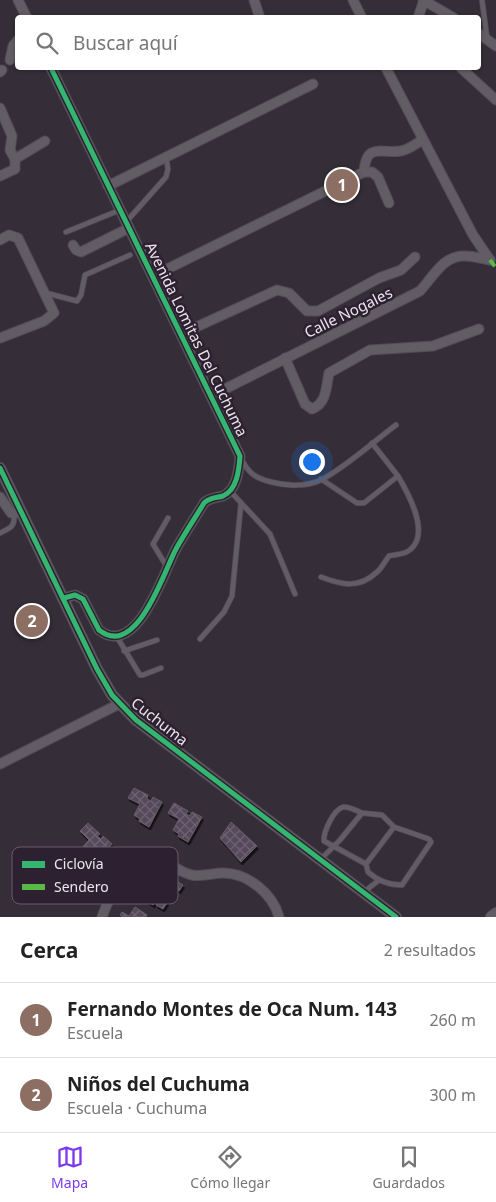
<!DOCTYPE html>
<html lang="es">
<meta charset="utf-8">
<style>
:root{--surface:#fff;--page:#f6f6f6;--text:#222;--muted:#767676;--line:#e0e0e0;--accent:#7c3aed}
body{margin:0;font-family:"Noto Sans",sans-serif;background:var(--page);color:var(--text)}
.you{position:absolute;left:311px;top:461px;width:18px;height:18px;margin:-12px;border:4px solid #fff;border-radius:50%;background:#1a73e8;box-shadow:0 0 0 8px #1a73e833}
.badge{display:grid;place-items:center;width:32px;height:32px;border-radius:50%;background:var(--accent);color:#fff;font-size:16px;font-weight:700}
.pin{position:absolute;translate:-50% -50%;border:2px solid #fff;box-shadow:0 1px 5px #0006}
.list{margin:0;padding:0;list-style:none}
h2{display:flex;justify-content:space-between;align-items:center;height:65px;margin:0;padding:0 20px;font-size:21px}
h2 small{font-size:16px;font-weight:400;color:var(--muted)}
.list li{display:grid;grid-template-columns:32px 1fr auto;gap:15px;align-items:center;box-sizing:border-box;height:75px;padding:0 20px;border-top:1px solid var(--line)}
.list b{display:block;font-size:19px;white-space:nowrap}
.list p{margin:0;font-size:16px;white-space:nowrap;color:var(--muted)}
.list em{font-size:16px;font-style:normal;color:var(--muted)}
.icon{flex:none;width:28px;height:28px;fill:none;stroke:currentColor;stroke-width:2;stroke-linecap:round;stroke-linejoin:round}
.map{position:relative;flex:none;width:496px;height:917px;overflow:hidden}
.search{position:absolute;background:var(--surface);box-shadow:0 1px 4px #0004;left:15px;right:15px;top:15px;height:55px;display:flex;align-items:center;gap:12px;box-sizing:border-box;padding:0 18px;border-radius:5px;color:var(--muted);font-size:19px}
.sheet{height:215px;background:var(--surface)}
nav{display:flex;justify-content:space-around;align-items:center;box-sizing:border-box;height:70px;border-top:1px solid var(--line);background:var(--surface);font-size:14px;color:var(--muted)}
nav a{display:grid;justify-items:center;gap:2px}
nav .on{color:var(--accent)}
.map>svg:first-child{display:block}
.building{fill:url(#building-cross-hatch);stroke:#635d65;filter:url(#shadow)}
.lines{fill:none;stroke-linecap:round;stroke-linejoin:round}
.service-casing{stroke:#524d55;stroke-width:6}
.minor-casing{stroke:#524d55;stroke-width:11}
.tertiary-casing{stroke:#524d55;stroke-width:12}
.service{stroke:#625d64;stroke-width:4.5}
.minor{stroke:#625d64;stroke-width:9}
.tertiary{stroke:#625d64;stroke-width:10}
.quiet{stroke:#58b947;stroke-width:4;stroke-dasharray:8 4;stroke-linecap:butt}
.cycleway-casing{stroke:#2d2131;stroke-width:8}
.cycleway{stroke:#33b770;stroke-width:5}
.labels{text-anchor:middle;dominant-baseline:central;stroke-width:5;stroke-linejoin:round;paint-order:stroke}
.street-label{font-size:15px;fill:#ece4ef;stroke:#2d2131}
.key{fill:#2d2131;stroke:#665c6a;stroke-width:1}
.key-label{font-size:14px;fill:#ece4ef}
</style>
<div class="map">
<svg width="496" height="917" viewBox="0 0 496 917">
<defs>
<pattern id="building-cross-hatch" width="8" height="8" patternUnits="userSpaceOnUse" patternTransform="scale(1.25)"><rect width="8" height="8" fill="#56485b"/><path d="M0 0l8 8M0 8l8-8" fill="none" stroke="#6e6273"/></pattern>
<filter id="shadow"><feDropShadow dx="1.5" dy="3" stdDeviation="0" flood-color="#0009"/></filter>
</defs>
<rect width="100%" height="100%" fill="#352e38"/>
<g class="building">
<path d="M134 788 148 795 147 799 151 801 153 797 162 802 149 827 139 821 140 819 134 815 140 804 128 798Z"/>
<path d="M174 803 188 811 186 814 190 816 192 812 202 817 188 842 178 836 179 834 173 830 179 819 168 813Z"/>
<path d="M231 822 257 846 241 862 220 838Z"/>
<path d="M88 823 100 834 97 836 101 839 103 836 112 844 93 864 84 856 86 854 81 849 89 840 80 831Z"/>
<path d="M170 877 183 885 179 891 173 886 170 891 173 893 163 909 156 905 162 897 159 896 153 905 146 900 149 896 151 897 158 887 156 886 158 882 164 886Z"/>
<path d="M135 907 147 915 146 917H122L120 915 122 912 129 916Z"/>
</g>
<g class="lines">
<defs>
<g id="service">
<path d="M482 0 487 38"/>
<path d="M126 222 166 177 168 169 166 157"/>
<path d="M66 232 120 210"/>
<path d="M46 293 77 301 81 295 85 275 130 255"/>
<path d="M242 460C249 474 256 478 271 482 286 486 306 487 321 480 346 467 373 442 396 425"/>
<path d="M321 479 357 503H364L398 476 372 443"/>
<path d="M230 491 270 534 295 594"/>
<path d="M0 533C10 528 15 527 14 515"/>
<path d="M167 567 153 544 168 518"/>
<path d="M321 577C342 585 359 589 377 572 382 568 385 561 389 556 397 554 405 555 411 549 430 532 408 493 398 476"/>
<path d="M117 637 140 675H143L161 668"/>
<path d="M200 639 224 612 232 596 241 503"/>
<path d="M124 651 157 640"/>
<path d="M362 813C357 811 349 806 343 807 333 810 323 833 324 841L366 864"/>
<path d="M321 859 340 840 362 813 382 815 394 827 429 839 431 842 402 885C389 885 378 881 368 872L366 864 394 827"/>
<path d="M364 892 379 880"/>
</g>
<g id="minor">
<path d="M18 0 27 18"/>
<path d="M254 0 260 18"/>
<path d="M353 0 362 18"/>
<path d="M423 0 454 18"/>
<path d="M418 18 424 0"/>
<path d="M478 33 496 46"/>
<path d="M10 60 13 46 18 40"/>
<path d="M51 68 240 456C239 470 237 490 223 496 216 498 210 497 204 503 195 518 185 533 176 549 164 571 137 660 99 630L83 599 75 595 64 598"/>
<path d="M386 68 473 235 490 260"/>
<path d="M461 68 496 100"/>
<path d="M0 72 2 70"/>
<path d="M0 108 12 136 10 150 15 159"/>
<path d="M364 172C366 142 381 154 401 151 408 150 416 144 422 140"/>
<path d="M0 176 15 169V159L45 141"/>
<path d="M108 186 313 84"/>
<path d="M0 240 9 235 18 238 54 313 44 321 0 338"/>
<path d="M73 245 76 250 81 252 129 228"/>
<path d="M153 276 364 172H372L378 177 389 203"/>
<path d="M181 334 277 290 289 293 307 311H318L379 278 401 270 415 257"/>
<path d="M285 358 305 404 312 409C327 403 326 387 329 373L370 350 433 346 479 329"/>
<path d="M211 396 420 291C433 277 444 254 466 256 474 256 482 259 490 260"/>
<path d="M0 497 11 513H22"/>
<path d="M0 764 119 704"/>
<path d="M102 917C110 894 131 854 161 861 172 864 181 873 192 875 202 877 213 873 223 873 248 873 273 894 279 917"/>
</g>
<g id="tertiary">
<path d="M0 468 97 669 112 695 136 720 396 917"/>
<path d="M491 917 496 913"/>
</g>
</defs>
<use href="#service" class="service-casing"/>
<use href="#minor" class="minor-casing"/>
<use href="#tertiary" class="tertiary-casing"/>
<use href="#service" class="service"/>
<use href="#minor" class="minor"/>
<use href="#tertiary" class="tertiary"/>
<path class="quiet" d="M490 260 496 268"/>
<defs>
<g id="cycleway">
<path d="M51 68 240 456C239 470 237 490 223 496 216 498 210 497 204 503 195 518 185 533 176 549 164 571 137 660 99 630L83 599 75 595 64 598"/>
<path d="M0 468 97 669 112 695 136 720 396 917"/>
</g>
</defs>
<use href="#cycleway" class="cycleway-casing"/>
<use href="#cycleway" class="cycleway"/>
</g>
<g class="labels">
<g class="street-label">
<text transform="translate(348 312) rotate(-26)">Calle Nogales</text>
<text transform="translate(197 339) rotate(64)">Avenida Lomitas Del Cuchuma</text>
<text transform="translate(160 721) rotate(38)">Cuchuma</text>
</g>
</g>
<rect x="12" y="847" width="166" height="57" rx="8" class="key"/>
<rect x="22" y="861" width="23" height="7" fill="#33b770"/>
<rect x="22" y="884" width="23" height="6" fill="#58b947"/>
<g class="key-label">
<text x="54" y="869">Ciclovía</text>
<text x="54" y="892">Sendero</text>
</g>
</svg>
<div class="you"></div>
<div class="pin badge" style="left:342px;top:185px;background:#8d6e63">1</div>
<div class="pin badge" style="left:32px;top:621px;background:#8d6e63">2</div>
<div class="search"><svg class="icon" aria-label="search" viewBox="0 0 24 24"><circle cx="10" cy="10" r="6"/><path d="M15 15l6 6"/></svg>Buscar aquí</div>
</div>
<section class="sheet">
<h2>Cerca<small>2 resultados</small></h2>
<ul class="list">
<li><span class="badge" style="background:#8d6e63">1</span><div><b>Fernando Montes de Oca Num. 143</b><p>Escuela</p></div><em>260 m</em></li>
<li><span class="badge" style="background:#8d6e63">2</span><div><b>Niños del Cuchuma</b><p>Escuela · Cuchuma</p></div><em>300 m</em></li>
</ul>
</section>
<nav>
<a class="on"><svg class="icon" aria-label="map" viewBox="0 0 24 24"><path d="M3 6l6-2 6 2 6-2v14l-6 2-6-2-6 2zM9 4v14M15 6v14"/></svg>Mapa</a>
<a><svg class="icon" aria-label="directions" viewBox="0 0 24 24"><path d="M12 3l9 9-9 9-9-9zM9 14v-3h6M13 9l2 2-2 2"/></svg>Cómo llegar</a>
<a><svg class="icon" aria-label="saved" viewBox="0 0 24 24"><path d="M7 4h10v16l-5-4-5 4z"/></svg>Guardados</a>
</nav>
